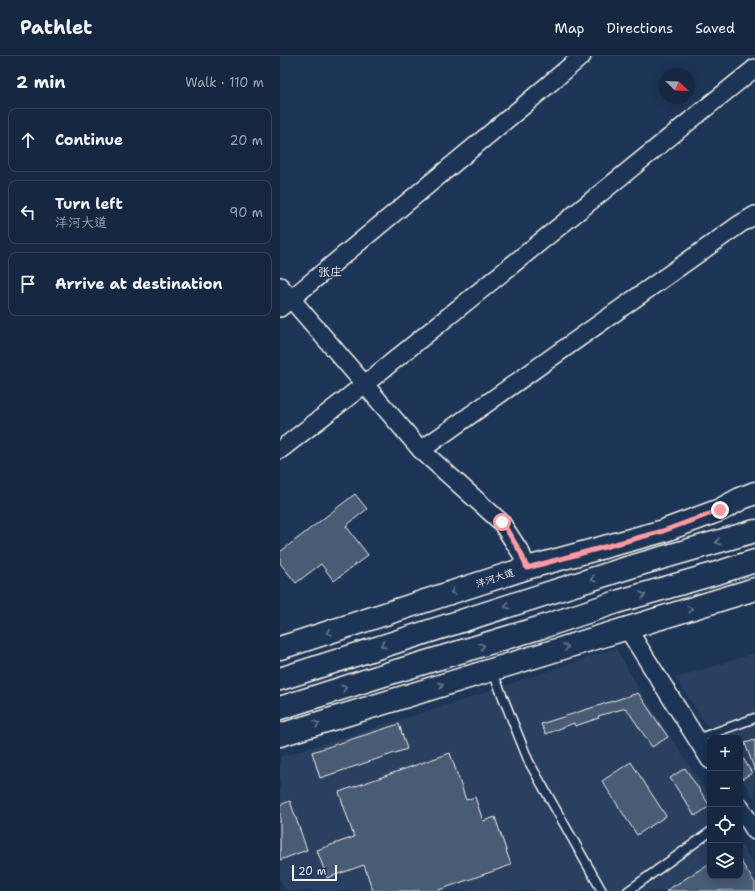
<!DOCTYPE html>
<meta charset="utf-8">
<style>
:root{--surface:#162841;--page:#1f3048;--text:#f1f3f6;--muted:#9ea6b1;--line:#35445a}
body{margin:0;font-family:"Shantell Sans","LXGW WenKai TC",sans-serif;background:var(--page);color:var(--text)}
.controls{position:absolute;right:12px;bottom:12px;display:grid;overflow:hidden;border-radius:8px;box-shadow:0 2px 10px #0003}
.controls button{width:36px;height:36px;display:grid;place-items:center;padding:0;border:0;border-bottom:1px solid var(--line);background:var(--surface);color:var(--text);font:20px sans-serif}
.compass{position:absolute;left:379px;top:12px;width:36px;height:36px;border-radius:50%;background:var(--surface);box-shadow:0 2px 10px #0003;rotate:113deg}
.scale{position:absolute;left:12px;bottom:10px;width:45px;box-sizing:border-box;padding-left:4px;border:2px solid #f4f1e8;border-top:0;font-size:11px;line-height:14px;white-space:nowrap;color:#f4f1e8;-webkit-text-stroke:3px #1d3557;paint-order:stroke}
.stop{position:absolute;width:12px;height:12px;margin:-9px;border:3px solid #ff9aa2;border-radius:50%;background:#fff}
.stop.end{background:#ff9aa2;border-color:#fff;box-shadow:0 1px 4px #0008}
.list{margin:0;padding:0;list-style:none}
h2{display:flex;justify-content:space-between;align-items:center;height:52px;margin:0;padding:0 16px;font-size:17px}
h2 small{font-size:13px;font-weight:400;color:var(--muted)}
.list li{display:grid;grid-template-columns:26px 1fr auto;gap:12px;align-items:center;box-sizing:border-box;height:64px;margin:0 8px 8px;padding:0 8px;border:1px solid var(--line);border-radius:8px}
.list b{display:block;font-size:15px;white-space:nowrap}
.list p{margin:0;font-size:13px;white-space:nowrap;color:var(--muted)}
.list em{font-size:13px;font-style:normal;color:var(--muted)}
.icon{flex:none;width:22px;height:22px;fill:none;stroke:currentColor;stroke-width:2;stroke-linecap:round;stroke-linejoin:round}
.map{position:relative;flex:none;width:475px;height:835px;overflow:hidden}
header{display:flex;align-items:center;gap:24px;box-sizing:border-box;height:56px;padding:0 20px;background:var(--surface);border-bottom:1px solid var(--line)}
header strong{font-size:19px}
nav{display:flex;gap:22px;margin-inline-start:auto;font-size:14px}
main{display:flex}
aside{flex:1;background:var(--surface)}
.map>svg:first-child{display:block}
.built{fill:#2a4060}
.building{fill:#485b74;stroke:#f4f1e8}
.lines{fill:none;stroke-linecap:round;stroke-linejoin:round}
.service-casing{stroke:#f4f1e8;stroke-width:11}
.minor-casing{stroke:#f4f1e8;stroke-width:20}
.primary-casing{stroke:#f4f1e8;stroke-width:25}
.trunk-casing{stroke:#f4f1e8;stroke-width:25}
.service{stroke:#1d3557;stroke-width:8}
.minor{stroke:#1d3557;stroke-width:17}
.primary{stroke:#1d3557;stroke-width:22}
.trunk{stroke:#1d3557;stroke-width:22}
.oneway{stroke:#68778a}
.route{stroke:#ff9aa2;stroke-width:5}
.labels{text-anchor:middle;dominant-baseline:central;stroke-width:3;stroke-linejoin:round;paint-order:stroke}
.street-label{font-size:10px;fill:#f4f1e8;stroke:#1d3557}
.quarter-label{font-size:12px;fill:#f4f1e8;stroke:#1d3557}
</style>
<header>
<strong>Pathlet</strong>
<nav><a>Map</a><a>Directions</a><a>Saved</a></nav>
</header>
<main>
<aside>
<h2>2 min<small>Walk · 110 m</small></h2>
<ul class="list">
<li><svg class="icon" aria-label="ahead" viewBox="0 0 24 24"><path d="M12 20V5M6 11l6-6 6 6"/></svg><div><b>Continue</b></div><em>20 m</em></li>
<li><svg class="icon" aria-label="left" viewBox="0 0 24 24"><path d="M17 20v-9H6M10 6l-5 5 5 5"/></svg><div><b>Turn left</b><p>洋河大道</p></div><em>90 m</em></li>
<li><svg class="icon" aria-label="arrive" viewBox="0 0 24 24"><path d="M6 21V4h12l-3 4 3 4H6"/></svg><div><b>Arrive at destination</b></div></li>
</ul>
</aside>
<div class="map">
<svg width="475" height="835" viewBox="0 0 475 835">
<rect width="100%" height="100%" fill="#1d3557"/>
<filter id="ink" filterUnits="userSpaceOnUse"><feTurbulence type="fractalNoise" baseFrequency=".025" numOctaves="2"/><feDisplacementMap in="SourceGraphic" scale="8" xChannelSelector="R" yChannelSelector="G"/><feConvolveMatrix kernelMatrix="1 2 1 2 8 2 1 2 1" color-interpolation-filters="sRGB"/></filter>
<g filter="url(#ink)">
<g class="built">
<path d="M336 592 356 628 430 741V820H460V787L475 810V835H7L0 824V701L174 647Z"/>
<path d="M475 597V744L460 720V682H435L396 622Z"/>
</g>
<g class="building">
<path d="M75 438 87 453 66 470 88 499 54 525 41 508 16 527 0 507V496Z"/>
<path d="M358 637 388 681 372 691 346 652 318 660 319 662 295 670 294 667 266 678 261 668Z"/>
<path d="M119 668 127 693 40 722 32 696Z"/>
<path d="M475 684V715L465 687Z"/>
<path d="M170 697 186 744 195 741 203 765 215 761 231 809 156 835H93L84 809 47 822 37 794 74 781 59 736Z"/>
<path d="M460 697 472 717 460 724Z"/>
<path d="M351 706 386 760 357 779 322 725Z"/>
<path d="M405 712 430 750 415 760 390 722Z"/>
<path d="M10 745 27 794 0 804V749Z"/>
<path d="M460 804 475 827V835H386L430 807V820H460Z"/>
</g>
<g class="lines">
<defs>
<g id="service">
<path d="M212 614 249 706 322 835"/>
<path d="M417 683 475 662"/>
<path d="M348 835 430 776"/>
</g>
<g id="minor">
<path d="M0 230 141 394 221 466 241 497 247 512"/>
<path d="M0 252 242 51 302 0"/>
<path d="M0 394 85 328 475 12"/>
<path d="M141 394 460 168 475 159"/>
<path d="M347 572 430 704"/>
<path d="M460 751 475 775"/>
</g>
<g id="primary">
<path d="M0 592 247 512 383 475 440 454 462 442 475 437"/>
<path d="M0 679 475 533"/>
</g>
<g id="trunk">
<path d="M0 623 350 511 475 475"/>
<path d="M0 652 110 617 262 571 340 545 437 517 475 505"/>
</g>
</defs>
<use href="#service" class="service-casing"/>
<use href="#minor" class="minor-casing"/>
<use href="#primary" class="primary-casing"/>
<use href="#trunk" class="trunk-casing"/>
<use href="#service" class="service"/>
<use href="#minor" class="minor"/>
<use href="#primary" class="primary"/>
<use href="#trunk" class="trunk"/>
</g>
<defs><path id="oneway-chevron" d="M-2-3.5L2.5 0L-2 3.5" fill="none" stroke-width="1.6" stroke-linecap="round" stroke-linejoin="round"/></defs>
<g class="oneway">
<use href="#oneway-chevron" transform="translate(438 486) rotate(164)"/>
<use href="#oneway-chevron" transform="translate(313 523) rotate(163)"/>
<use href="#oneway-chevron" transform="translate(173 536) rotate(162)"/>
<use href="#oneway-chevron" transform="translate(363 539) rotate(-16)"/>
<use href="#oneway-chevron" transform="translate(227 550) rotate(162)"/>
<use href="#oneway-chevron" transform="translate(410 553) rotate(-17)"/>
<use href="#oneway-chevron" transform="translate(49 576) rotate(162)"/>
<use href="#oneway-chevron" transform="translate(103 589) rotate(163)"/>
<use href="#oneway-chevron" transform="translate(202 590) rotate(-17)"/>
<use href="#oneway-chevron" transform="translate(286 591) rotate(-17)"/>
<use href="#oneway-chevron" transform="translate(161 629) rotate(-17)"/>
<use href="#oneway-chevron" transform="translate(64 632) rotate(-18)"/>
<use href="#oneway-chevron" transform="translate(37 668) rotate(-17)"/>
</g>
</g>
<g class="lines" filter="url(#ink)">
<path class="route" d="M222 466 241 497 247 512 383 475 440 454"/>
</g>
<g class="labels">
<g class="street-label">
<text transform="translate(215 522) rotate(-18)">洋河大道</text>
</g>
<g class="quarter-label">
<text x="50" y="216">张庄</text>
</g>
</g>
</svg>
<div class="controls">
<button>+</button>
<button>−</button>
<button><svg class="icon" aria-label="locate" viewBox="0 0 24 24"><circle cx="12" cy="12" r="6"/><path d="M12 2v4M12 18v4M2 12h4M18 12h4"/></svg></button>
<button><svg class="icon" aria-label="layers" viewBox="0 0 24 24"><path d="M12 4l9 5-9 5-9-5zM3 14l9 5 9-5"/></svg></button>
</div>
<svg class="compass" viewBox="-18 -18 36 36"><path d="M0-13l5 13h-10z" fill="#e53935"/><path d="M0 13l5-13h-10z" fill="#9ea6b1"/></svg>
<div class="scale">20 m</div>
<div class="stop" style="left:222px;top:466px"></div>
<div class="stop end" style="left:440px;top:454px"></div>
</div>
</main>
